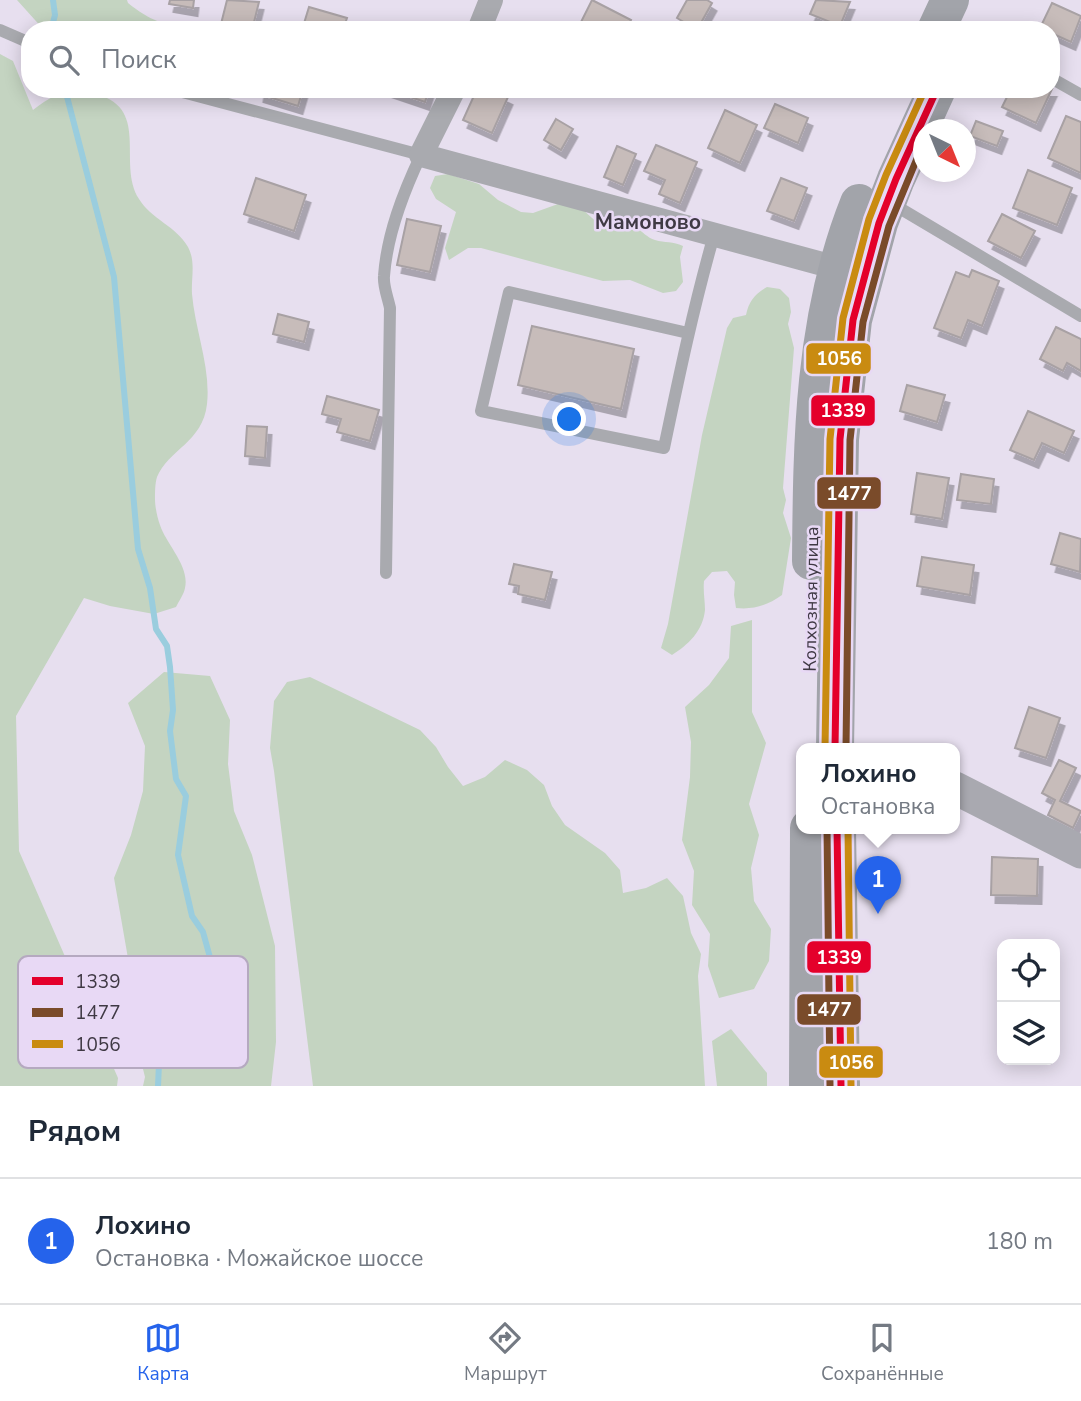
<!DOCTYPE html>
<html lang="ru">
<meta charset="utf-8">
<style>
:root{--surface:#fff;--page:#f6f6f7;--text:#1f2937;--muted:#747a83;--line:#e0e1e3;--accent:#2563eb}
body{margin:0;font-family:"Nunito Sans",sans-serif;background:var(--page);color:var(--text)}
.controls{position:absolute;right:21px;bottom:21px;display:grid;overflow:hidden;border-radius:14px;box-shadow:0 4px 18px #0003}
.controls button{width:63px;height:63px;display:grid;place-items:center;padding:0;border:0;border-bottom:2px solid var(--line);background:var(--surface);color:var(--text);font:35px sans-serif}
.compass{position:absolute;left:913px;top:119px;width:63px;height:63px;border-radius:50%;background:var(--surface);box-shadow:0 4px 18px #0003;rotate:137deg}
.you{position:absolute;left:570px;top:420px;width:24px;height:24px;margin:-18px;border:5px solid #fff;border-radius:50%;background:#1a73e8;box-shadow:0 0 0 10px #1a73e833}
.badge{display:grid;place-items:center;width:46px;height:46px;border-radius:50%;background:var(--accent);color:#fff;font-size:23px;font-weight:700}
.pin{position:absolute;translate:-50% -58px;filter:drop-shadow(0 2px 4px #0008)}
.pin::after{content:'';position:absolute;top:37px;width:24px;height:21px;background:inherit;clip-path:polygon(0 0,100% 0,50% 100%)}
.popup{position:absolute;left:796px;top:743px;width:164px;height:91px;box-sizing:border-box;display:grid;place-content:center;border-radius:14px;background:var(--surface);filter:drop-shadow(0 2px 5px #0005);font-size:23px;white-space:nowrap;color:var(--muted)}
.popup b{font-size:26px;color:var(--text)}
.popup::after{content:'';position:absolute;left:50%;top:100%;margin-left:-14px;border:14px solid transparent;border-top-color:var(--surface)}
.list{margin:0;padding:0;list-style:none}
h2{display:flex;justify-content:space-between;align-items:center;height:91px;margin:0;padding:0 28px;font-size:30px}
h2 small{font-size:23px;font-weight:400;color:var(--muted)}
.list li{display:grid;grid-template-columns:46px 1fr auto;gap:21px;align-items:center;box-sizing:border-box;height:126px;padding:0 28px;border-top:2px solid var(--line)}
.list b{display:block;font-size:26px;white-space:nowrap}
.list p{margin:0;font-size:23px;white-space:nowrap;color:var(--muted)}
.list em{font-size:23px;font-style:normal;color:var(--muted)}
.icon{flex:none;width:38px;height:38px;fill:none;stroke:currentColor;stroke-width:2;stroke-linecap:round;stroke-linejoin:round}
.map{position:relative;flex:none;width:1081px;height:1086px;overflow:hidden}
.search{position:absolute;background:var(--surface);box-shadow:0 4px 18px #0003;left:21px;right:21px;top:21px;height:77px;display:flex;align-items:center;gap:18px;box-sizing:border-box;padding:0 24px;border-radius:28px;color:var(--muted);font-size:26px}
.sheet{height:217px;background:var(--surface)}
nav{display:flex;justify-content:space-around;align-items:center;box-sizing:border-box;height:98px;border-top:2px solid var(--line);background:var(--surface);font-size:19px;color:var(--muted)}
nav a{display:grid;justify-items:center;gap:4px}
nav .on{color:var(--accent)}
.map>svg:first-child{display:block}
.green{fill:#c4d4c1}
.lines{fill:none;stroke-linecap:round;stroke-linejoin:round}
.stream{stroke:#9acdde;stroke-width:6}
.building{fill:#c7bcba;stroke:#a8a1a4;stroke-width:2;filter:url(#shadow)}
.lane{stroke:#a9aaaf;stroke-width:12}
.street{stroke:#a9aaaf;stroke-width:24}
.secondary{stroke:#a9a9b0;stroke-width:33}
.primary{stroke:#a2a4aa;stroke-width:38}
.bus-1-casing{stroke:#e8d9f5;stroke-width:12}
.bus-2-casing{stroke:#e8d9f5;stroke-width:12}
.bus-3-casing{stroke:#e8d9f5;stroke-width:12}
.bus-1{stroke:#e4002b;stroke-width:7}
.bus-2{stroke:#7a4b2a;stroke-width:7}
.bus-3{stroke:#c98b11;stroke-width:7}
.labels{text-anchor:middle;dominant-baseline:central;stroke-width:5;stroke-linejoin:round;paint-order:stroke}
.street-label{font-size:18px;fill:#3f3944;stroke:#e8d9f5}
.quarter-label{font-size:21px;font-weight:bold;fill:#3f3944;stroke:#e8d9f5}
.key{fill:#e8d9f5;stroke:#b5a9c0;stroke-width:2}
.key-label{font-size:19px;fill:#3f3944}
.line-badge{stroke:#e8d9f5;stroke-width:2.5}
.badge-label{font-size:19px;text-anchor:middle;font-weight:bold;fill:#fff}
</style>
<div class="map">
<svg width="1081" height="1086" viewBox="0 0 1081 1086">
<defs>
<filter id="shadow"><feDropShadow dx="4.5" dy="8" stdDeviation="0" flood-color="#0004"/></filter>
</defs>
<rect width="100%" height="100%" fill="#e7dfef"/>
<g class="green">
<path d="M17 0H127L128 3C150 21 165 25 193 30H44Z"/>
<path d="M0 54 13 61 33 110C55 94 63 88 91 93 153 105 116 163 139 199 151 219 176 226 188 247 196 262 191 278 192 294 195 330 211 368 207 404 203 442 168 450 157 477 155 483 155 493 155 499 155 506 157 517 160 525 166 544 190 566 185 588 184 594 179 601 176 607L154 614 110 606 84 598 16 716 19 851 118 1078 117 1086H0Z"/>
<path d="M448 174 479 184 498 200 521 212 533 213 558 204 582 209 601 226C612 226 625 223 635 228 643 231 647 238 655 240 665 243 673 241 683 246L680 257 683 282 676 291 663 293 630 280 603 281 481 248H468L449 260 445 248 456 212 436 199 430 188 435 176Z"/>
<path d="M767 287 780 289 789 298 791 312 788 324 794 348 783 488 786 500 783 513 791 538 782 595C768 605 754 610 736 608L734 595 735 582 727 571 712 572 704 581C703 591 705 601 705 610 703 631 688 645 672 655L661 648 668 624 702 435 727 328 733 318 746 315C749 301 755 294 767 287Z"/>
<path d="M752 620V712L766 743 749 804 759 835 751 868 754 901 771 929 769 961 754 989 719 998 708 966 710 934 692 905 694 871 682 840 690 777 691 742 685 707 709 685 729 658 731 626Z"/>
<path d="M164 672 210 676 230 720 228 764 234 811 252 855 275 946 276 1042 271 1086H143L145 1077 134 1033 133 987 114 878 131 835 143 791 145 746 128 703Z"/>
<path d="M310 677 420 730 436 747 448 767 463 786 485 777 505 760 527 770 544 785 552 806 565 825 605 853 620 870 623 893 646 888 667 878 683 896 691 933 701 954 698 976 705 1086H313L274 771 270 748 274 701 287 682Z"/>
<path d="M731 1029 767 1073V1086H717L712 1041Z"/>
</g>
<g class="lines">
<g class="stream">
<path d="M51 30 55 15 53 0"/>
<path d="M65 89 114 277 138 549 150 588 156 629 167 646 170 667 173 710 170 731 176 779 186 796 178 855 192 916 203 932 214 972 190 1033 159 1064 158 1086"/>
</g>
</g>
<g class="building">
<path d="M170 0H194L193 8 169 4Z"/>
<path d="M227 0 259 2 252 30 221 24Z"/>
<path d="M592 0 631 20 626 30H577Z"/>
<path d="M687 0H707L712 3 697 30 677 18Z"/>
<path d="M816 0 850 2 840 26 810 14Z"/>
<path d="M1052 3 1081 16 1071 42 1051 33V30L1040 28Z"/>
<path d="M309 7 347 18 343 30H302Z"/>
<path d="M793 23 808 30H790Z"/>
<path d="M260 89H303L298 106 259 94Z"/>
<path d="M387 89H429L425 102Z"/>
<path d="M477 89H491L508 97 492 133 463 120Z"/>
<path d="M1011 89H1052L1036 123 1002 107Z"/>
<path d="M775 104 808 118 798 143 764 128Z"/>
<path d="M725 110 757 125 740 163 708 148Z"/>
<path d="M1066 116 1081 122V173L1048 158Z"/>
<path d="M556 119 573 129 561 150 544 140Z"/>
<path d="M976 121 1003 131 997 146 970 136Z"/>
<path d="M656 145 697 162 680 203 659 194 665 180 644 171Z"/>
<path d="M617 146 636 154 623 185 604 177Z"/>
<path d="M1028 170 1072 188 1057 225 1013 208Z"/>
<path d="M256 178 306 195 294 231 244 214Z"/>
<path d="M781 178 807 188 794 221 767 211Z"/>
<path d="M1002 214 1035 231 1021 258 988 241Z"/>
<path d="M407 219 441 226 430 272 397 265Z"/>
<path d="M972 270 999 281 982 326 968 320 961 338 934 328 956 272 969 277Z"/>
<path d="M278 314 309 322 304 342 273 334Z"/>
<path d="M532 326 634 349 621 409 518 385Z"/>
<path d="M1056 327 1081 339V371L1067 363 1063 371 1040 359Z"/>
<path d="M907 385 945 395 937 422 900 411Z"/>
<path d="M327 396 379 410 370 441 337 432 341 419 322 414Z"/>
<path d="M1028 411 1074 431 1064 453 1042 443 1034 460 1010 450Z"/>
<path d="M247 426 267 427 265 458 245 456Z"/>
<path d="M917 473 949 478 942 519 911 514Z"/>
<path d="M961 474 994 479 991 504 957 500Z"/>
<path d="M1060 533 1081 539 1080 572 1051 564Z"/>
<path d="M922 557 974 565 970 595 917 586Z"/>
<path d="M514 564 552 572 545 600 518 594 519 586 509 584Z"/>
<path d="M1029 707 1060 718 1046 758 1015 748Z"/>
<path d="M1059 760 1076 768 1060 801 1081 811 1073 828 1048 815 1055 800 1042 793Z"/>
<path d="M992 857 1038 859 1037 896 991 895Z"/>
</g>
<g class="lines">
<g class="lane">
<path d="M965 28 969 30"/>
<path d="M0 30 30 43"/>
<path d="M1051 78 1081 95"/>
<path d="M171 89 421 155C403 193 387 234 384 276 383 286 388 298 390 308L386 573"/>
<path d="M891 203 1081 316"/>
<path d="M688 333 509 292 481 411 664 448C679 376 694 305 714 235"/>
</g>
<g class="street">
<path d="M479 30 491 0"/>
<path d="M454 89 421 155 837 268"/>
</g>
<path class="secondary" d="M955 788 1081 852"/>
<g class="primary">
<path d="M936 30 950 0"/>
<path d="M811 561C812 440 813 318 859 203"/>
<path d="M835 748 840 439 853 320 879 223 896 179 937 89"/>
<path d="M837 828 841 1086"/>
<path d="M808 1086 809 828"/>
</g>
<defs>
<g id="bus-1">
<path d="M835 748 840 439 853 320 879 223 896 179 937 89"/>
<path d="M837 828 841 1086"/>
</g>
<g id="bus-2">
<path d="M846 748 850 440 863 322 889 226 923 144"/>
<path d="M827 828 830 1086"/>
</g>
<g id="bus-3">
<path d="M825 748 830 439 843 318 869 219 886 175 925 89"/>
<path d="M848 828 851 1086"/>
</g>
</defs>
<use href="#bus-1" class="bus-1-casing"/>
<use href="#bus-2" class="bus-2-casing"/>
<use href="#bus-3" class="bus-3-casing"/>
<use href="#bus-1" class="bus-1"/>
<use href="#bus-2" class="bus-2"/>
<use href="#bus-3" class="bus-3"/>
</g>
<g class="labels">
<g class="street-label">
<text transform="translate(811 599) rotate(-89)">Колхозная улица</text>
</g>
<g class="quarter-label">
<text x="648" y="222">Мамоново</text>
</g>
</g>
<rect x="18" y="956" width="230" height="112" rx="10" class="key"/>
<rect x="32" y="977" width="31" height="8" fill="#e4002b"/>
<rect x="32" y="1008" width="31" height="9" fill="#7a4b2a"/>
<rect x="32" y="1040" width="31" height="8" fill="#c98b11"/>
<g class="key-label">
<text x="75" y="988">1339</text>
<text x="75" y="1019">1477</text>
<text x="75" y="1051">1056</text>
</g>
<g class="line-badge">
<rect x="805" y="342" width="67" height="33" rx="7" fill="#c98b11"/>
<rect x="810" y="394" width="66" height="33" rx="7" fill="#e4002b"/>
<rect x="816" y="476" width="66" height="34" rx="7" fill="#7a4b2a"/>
<rect x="806" y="940" width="66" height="34" rx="7" fill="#e4002b"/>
<rect x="796" y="993" width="66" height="33" rx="7" fill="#7a4b2a"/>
<rect x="818" y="1045" width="66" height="34" rx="7" fill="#c98b11"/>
</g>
<g class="badge-label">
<text x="839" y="365">1056</text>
<text x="843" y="417">1339</text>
<text x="849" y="500">1477</text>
<text x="839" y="964">1339</text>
<text x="829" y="1016">1477</text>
<text x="851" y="1069">1056</text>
</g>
</svg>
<div class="controls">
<button><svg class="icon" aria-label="locate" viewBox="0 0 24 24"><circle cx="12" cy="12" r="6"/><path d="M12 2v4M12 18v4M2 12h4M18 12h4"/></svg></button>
<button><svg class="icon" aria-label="layers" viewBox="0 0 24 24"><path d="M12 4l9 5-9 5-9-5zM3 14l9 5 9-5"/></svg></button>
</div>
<svg class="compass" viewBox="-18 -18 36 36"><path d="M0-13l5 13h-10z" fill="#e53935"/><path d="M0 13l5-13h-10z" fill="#747a83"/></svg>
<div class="you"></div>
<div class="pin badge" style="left:878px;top:914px">1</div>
<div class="popup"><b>Лохино</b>Остановка</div>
<div class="search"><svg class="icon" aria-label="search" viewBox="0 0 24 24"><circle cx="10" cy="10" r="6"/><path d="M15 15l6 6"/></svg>Поиск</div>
</div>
<section class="sheet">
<h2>Рядом<small></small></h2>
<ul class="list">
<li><span class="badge">1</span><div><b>Лохино</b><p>Остановка · Можайское шоссе</p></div><em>180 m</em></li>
</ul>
</section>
<nav>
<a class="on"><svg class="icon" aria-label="map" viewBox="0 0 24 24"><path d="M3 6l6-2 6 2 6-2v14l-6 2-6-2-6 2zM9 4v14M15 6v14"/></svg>Карта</a>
<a><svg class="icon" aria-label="directions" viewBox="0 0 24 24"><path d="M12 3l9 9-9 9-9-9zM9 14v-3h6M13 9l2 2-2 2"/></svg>Маршрут</a>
<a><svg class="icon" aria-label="saved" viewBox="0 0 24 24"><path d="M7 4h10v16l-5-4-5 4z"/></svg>Сохранённые</a>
</nav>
